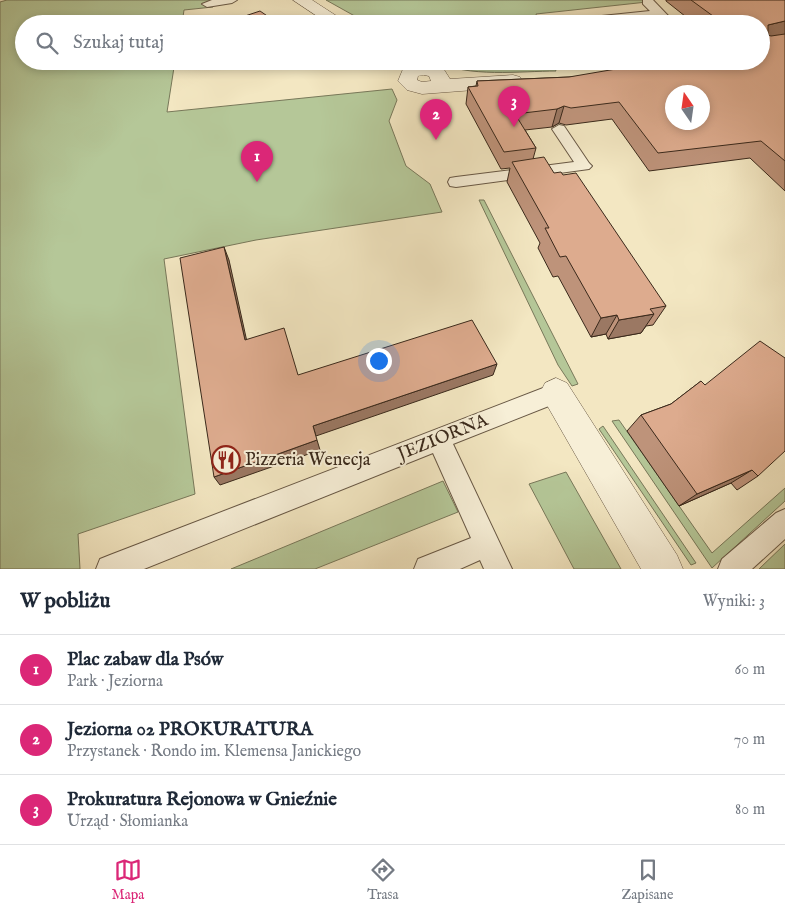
<!DOCTYPE html>
<html lang="pl">
<meta charset="utf-8">
<style>
:root{--surface:#fff;--page:#f2f2f3;--text:#1f2937;--muted:#747a83;--line:#e0e1e3;--accent:#db2777}
body{margin:0;font-family:"IM FELL English",serif;background:var(--page);color:var(--text)}
.compass{position:absolute;left:665px;top:85px;width:45px;height:45px;border-radius:50%;background:var(--surface);box-shadow:0 2px 8px #0003;rotate:347deg}
.you{position:absolute;left:378px;top:360px;width:18px;height:18px;margin:-12px;border:4px solid #fff;border-radius:50%;background:#1a73e8;box-shadow:0 0 0 8px #1a73e833}
.badge{display:grid;place-items:center;width:32px;height:32px;border-radius:50%;background:var(--accent);color:#fff;font-size:16px;font-weight:700}
.pin{position:absolute;translate:-50% -41px;filter:drop-shadow(0 1px 2px #0008)}
.pin::after{content:'';position:absolute;top:26px;width:18px;height:15px;background:inherit;clip-path:polygon(0 0,100% 0,50% 100%)}
.list{margin:0;padding:0;list-style:none}
h2{display:flex;justify-content:space-between;align-items:center;height:65px;margin:0;padding:0 20px;font-size:21px}
h2 small{font-size:16px;font-weight:400;color:var(--muted)}
.list li{display:grid;grid-template-columns:32px 1fr auto;gap:15px;align-items:center;box-sizing:border-box;height:70px;padding:0 20px;border-top:1px solid var(--line)}
.list b{display:block;font-size:19px;white-space:nowrap}
.list p{margin:0;font-size:16px;white-space:nowrap;color:var(--muted)}
.list em{font-size:16px;font-style:normal;color:var(--muted)}
.icon{flex:none;width:28px;height:28px;fill:none;stroke:currentColor;stroke-width:2;stroke-linecap:round;stroke-linejoin:round}
.map{position:relative;flex:none;width:785px;height:569px;overflow:hidden}
.search{position:absolute;background:var(--surface);box-shadow:0 2px 8px #0003;left:15px;right:15px;top:15px;height:55px;display:flex;align-items:center;gap:12px;box-sizing:border-box;padding:0 18px;border-radius:28px;color:var(--muted);font-size:19px}
.sheet{height:275px;background:var(--surface)}
nav{display:flex;justify-content:space-around;align-items:center;box-sizing:border-box;height:70px;border-top:1px solid var(--line);background:var(--surface);font-size:14px;color:var(--muted)}
nav a{display:grid;justify-items:center;gap:2px}
nav .on{color:var(--accent)}
.map>svg:first-child{display:block}
.green{fill:#b5c798;stroke:#78785a}
.lines{fill:none;stroke-linecap:round;stroke-linejoin:round}
.service-casing{stroke:#685845;stroke-width:2}
.tertiary-casing{stroke:#685845;stroke-width:1}
.service{fill:#f7efd7;fill-rule:evenodd}
.tertiary{fill:#f7efd7;fill-rule:evenodd}
.wall{fill:#be937a;stroke:#3a291b}
.shaded-wall{fill:#9b7863;stroke:#3a291b}
.building{fill:#ddab8e;stroke:#3a291b;fill-rule:evenodd}
.labels{text-anchor:middle;dominant-baseline:central;stroke-width:4;stroke-linejoin:round;paint-order:stroke}
.near-street-label{font-size:18px;fill:#3a291b;stroke:#f7efd7}
.near-poi-label{font-size:18px;fill:#3a291b;stroke:#f7efd7;text-anchor:start}
</style>
<div class="map">
<svg width="785" height="569" viewBox="0 0 785 569">
<rect width="100%" height="100%" fill="#f3e7c2"/>
<filter id="stains"><feTurbulence type="fractalNoise" baseFrequency=".004" numOctaves="4"/><feColorMatrix values="0 0 0 0 .2 0 0 0 0 .09 0 0 0 0 .02 0 0 0 .5 -.17"/></filter>
<radialGradient id="worn" r=".72"><stop offset=".6" stop-color="#630" stop-opacity="0"/><stop offset="1" stop-color="#630" stop-opacity=".3"/></radialGradient>
<g class="green">
<path d="M7 0H213V7L184 10 182 24H24V61H175L167 112 392 89 397 100 389 121 406 166 430 184 442 212 256 240 164 259 195 494 78 534 80 569H0V2Z"/>
<path d="M326 0H648L647 2 536 14 539 24H369Z"/>
<path d="M436 61H552L556 71C522 71 466 78 436 61Z"/>
<path d="M479 200H484L578 384 572 386 558 365Z"/>
<path d="M619 420 712 553 785 488V501L712 568 612 421Z"/>
<path d="M603 426 696 563 691 565 599 429Z"/>
<path d="M566 472 621 569H574L529 484Z"/>
<path d="M443 481 458 512 315 569H231Z"/>
<path d="M785 544V569H759Z"/>
</g>
<g class="lines">
<defs>
<g id="service">
<path d="M237 0 232 3 207 7 202 4 212 0Z"/>
<path d="M643 0H653L676 24H664L656 16 587 24H548L553 21 650 11 643 4Z"/>
<path d="M559 125 564 126 589 163 592 166 589 169 456 187 450 186 448 182 450 178 456 177 574 162 552 129Z"/>
<path d="M556 383 564 386 567 393 564 400 453 444 512 569H484L480 560 460 569H414L418 559 471 538 433 453 144 569H96L100 559 110 555Z"/>
<path d="M785 509V539L752 569H718L722 559 776 513Z"/>
</g>
<g id="tertiary">
<path d="M293 0H312L349 24H329Z"/>
<path d="M646 61H688L685 65 679 66 638 73 632 72 629 68 632 64Z"/>
<path d="M424 64 443 68 450 79 513 75 520 77 522 81 520 85 513 87 422 94 407 90 398 81 403 69ZM424 75 429 76 431 81 422 82 417 80 418 76Z"/>
<path d="M556 378 567 383 677 555 683 569H641L540 393 545 383Z"/>
</g>
</defs>
<use href="#service" class="service-casing"/>
<use href="#tertiary" class="tertiary-casing"/>
<use href="#service" class="service"/>
<use href="#tertiary" class="tertiary"/>
</g>
<g class="wall">
<path d="M666 0H785V191L750 158 649 171 612 119 566 125 559 123 552 127 525 130 536 148 533 159 554 173 666 306 653 325 646 326 641 333 608 339 606 334 591 337 558 276 553 277 538 248 540 243 507 182 510 168 501 169 466 104 468 87 476 86 477 81 569 77 683 69 761 61V24H695L666 1Z"/>
<path d="M262 61H279L268 66Z"/>
<path d="M701 381 758 476 737 490 731 483 679 506 627 431 641 415 671 404Z"/>
</g>
<g class="shaded-wall">
<path d="M785 21V35L761 41 768 25Z"/>
<path d="M267 61H279L268 66Z"/>
<path d="M564 106 559 123 552 127 557 109Z"/>
<path d="M224 247 229 260 249 351 245 340Z"/>
<path d="M654 314 641 333 608 339 619 320Z"/>
<path d="M617 315 606 334 591 337 601 318Z"/>
<path d="M497 364 493 375 316 436 313 426Z"/>
<path d="M317 440 320 450 220 485 214 477Z"/>
<path d="M752 470 731 483 679 506 697 494Z"/>
</g>
<g class="building">
<path d="M691 0H785V21L768 25V35L771 36 785 34V161L761 141 658 153 619 102 571 108 564 106 557 109 515 114 536 148 504 152 468 87 478 86 477 81 569 77 663 61H674L683 69 721 61H761V53H764L761 51V24H724ZM672 92H702V122H672Z"/>
<path d="M260 11 279 24H225L224 23Z"/>
<path d="M544 157 554 173 561 172 563 175 576 173 666 306 650 309 654 314 619 320 617 315 601 318 566 256 560 257 545 228H549L512 162Z"/>
<path d="M224 247 245 340 284 328 298 375 472 320 497 364 313 426 317 440 214 477 180 258Z"/>
<path d="M760 341 785 358V451L758 476 752 470 697 494 641 415 671 404 701 381 705 385Z"/>
</g>
<defs>
<symbol id="restaurant-ring" viewBox="-11 -11 22 22"><circle r="9.5" fill="#f7efd7" stroke="#8f2418" stroke-width="1.5"/><path d="M-5-6h1v4h1v-4h1v4h1v-4h1v5L-1.5 .5V6h-2V.5L-5-1ZM5-6V6H3V1.5H1.5Q1.5-4 5-6Z" fill="#8f2418"/></symbol>
</defs>
<g fill-rule="evenodd">
<use href="#restaurant-ring" x="210" y="444" width="32" height="32"/>
</g>
<g class="labels">
<g class="near-street-label">
<text transform="translate(443 438) rotate(-22)">JEZIORNA</text>
</g>
<g class="near-poi-label">
<text x="245" y="460">Pizzeria Wenecja</text>
</g>
</g>
<rect width="100%" height="100%" filter="url(#stains)"/>
<rect width="100%" height="100%" fill="url(#worn)"/>
</svg>
<svg class="compass" viewBox="-18 -18 36 36"><path d="M0-13l5 13h-10z" fill="#e53935"/><path d="M0 13l5-13h-10z" fill="#747a83"/></svg>
<div class="you"></div>
<div class="pin badge" style="left:257px;top:182px">1</div>
<div class="pin badge" style="left:436px;top:140px">2</div>
<div class="pin badge" style="left:514px;top:127px">3</div>
<div class="search"><svg class="icon" aria-label="search" viewBox="0 0 24 24"><circle cx="10" cy="10" r="6"/><path d="M15 15l6 6"/></svg>Szukaj tutaj</div>
</div>
<section class="sheet">
<h2>W pobliżu<small>Wyniki: 3</small></h2>
<ul class="list">
<li><span class="badge">1</span><div><b>Plac zabaw dla Psów</b><p>Park · Jeziorna</p></div><em>60 m</em></li>
<li><span class="badge">2</span><div><b>Jeziorna 02 PROKURATURA</b><p>Przystanek · Rondo im. Klemensa Janickiego</p></div><em>70 m</em></li>
<li><span class="badge">3</span><div><b>Prokuratura Rejonowa w Gnieźnie</b><p>Urząd · Słomianka</p></div><em>80 m</em></li>
</ul>
</section>
<nav>
<a class="on"><svg class="icon" aria-label="map" viewBox="0 0 24 24"><path d="M3 6l6-2 6 2 6-2v14l-6 2-6-2-6 2zM9 4v14M15 6v14"/></svg>Mapa</a>
<a><svg class="icon" aria-label="directions" viewBox="0 0 24 24"><path d="M12 3l9 9-9 9-9-9zM9 14v-3h6M13 9l2 2-2 2"/></svg>Trasa</a>
<a><svg class="icon" aria-label="saved" viewBox="0 0 24 24"><path d="M7 4h10v16l-5-4-5 4z"/></svg>Zapisane</a>
</nav>
